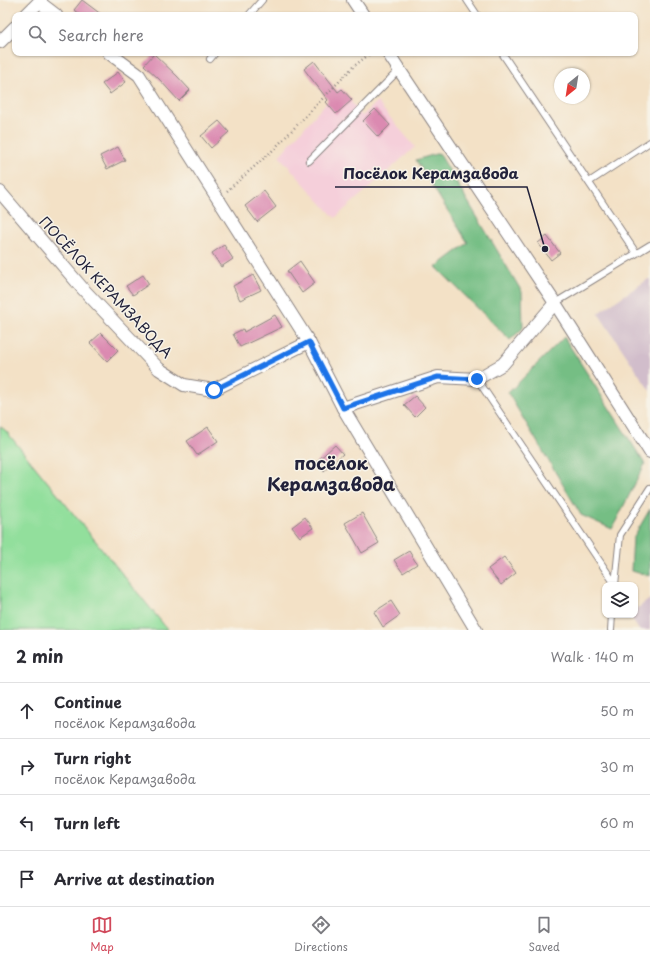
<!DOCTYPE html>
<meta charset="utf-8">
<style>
:root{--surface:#fff;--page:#f2f2f3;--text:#2b2b33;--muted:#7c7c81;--line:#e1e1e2;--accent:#d1495b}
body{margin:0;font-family:"Playpen Sans",sans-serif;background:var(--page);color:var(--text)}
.controls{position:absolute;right:12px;bottom:12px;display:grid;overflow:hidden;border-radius:8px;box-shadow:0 1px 3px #0004}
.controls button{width:36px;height:36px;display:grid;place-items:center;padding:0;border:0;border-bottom:1px solid var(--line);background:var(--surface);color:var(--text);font:20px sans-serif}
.compass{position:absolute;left:554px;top:68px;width:36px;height:36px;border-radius:50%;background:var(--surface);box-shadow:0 1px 3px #0004;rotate:210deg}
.stop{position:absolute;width:12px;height:12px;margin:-9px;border:3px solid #1a73e8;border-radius:50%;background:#fff}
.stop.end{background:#1a73e8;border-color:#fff;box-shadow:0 1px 4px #0008}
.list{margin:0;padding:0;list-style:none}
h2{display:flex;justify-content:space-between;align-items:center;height:52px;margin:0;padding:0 16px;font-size:17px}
h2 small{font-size:13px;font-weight:400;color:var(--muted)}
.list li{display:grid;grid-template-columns:26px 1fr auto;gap:12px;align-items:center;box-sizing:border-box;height:56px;padding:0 16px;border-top:1px solid var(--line)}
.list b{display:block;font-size:15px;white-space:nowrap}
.list p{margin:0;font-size:13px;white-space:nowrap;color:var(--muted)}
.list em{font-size:13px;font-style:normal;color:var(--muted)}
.icon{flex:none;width:22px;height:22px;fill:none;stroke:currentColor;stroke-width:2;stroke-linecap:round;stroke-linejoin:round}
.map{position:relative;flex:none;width:650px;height:630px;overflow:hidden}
.search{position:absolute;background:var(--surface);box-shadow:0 1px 3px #0004;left:12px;right:12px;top:12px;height:44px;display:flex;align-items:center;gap:10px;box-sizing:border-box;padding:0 14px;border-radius:8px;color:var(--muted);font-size:15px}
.sheet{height:276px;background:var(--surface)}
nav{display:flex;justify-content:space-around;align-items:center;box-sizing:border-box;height:56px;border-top:1px solid var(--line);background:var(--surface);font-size:11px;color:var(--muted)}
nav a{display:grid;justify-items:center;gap:2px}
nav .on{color:var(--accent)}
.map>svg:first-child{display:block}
.built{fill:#f5cfda}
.industrial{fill:#d1bdcb}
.green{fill:#92df9c;stroke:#5a806c}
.forest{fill:#75be84;stroke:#4c7060}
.building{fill:#db8ab1}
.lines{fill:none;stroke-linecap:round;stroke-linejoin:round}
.service-casing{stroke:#8a8280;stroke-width:8}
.minor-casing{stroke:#8a8280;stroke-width:14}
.path{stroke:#8a8280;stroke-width:2.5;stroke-dasharray:1 3;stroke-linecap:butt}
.service{stroke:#fff;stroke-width:6}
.minor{stroke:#fff;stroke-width:12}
.route{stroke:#1a73e8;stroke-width:5}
.labels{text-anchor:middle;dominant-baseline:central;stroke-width:3;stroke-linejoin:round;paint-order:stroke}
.street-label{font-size:14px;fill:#22223b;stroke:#f7f3e8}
.district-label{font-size:18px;font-weight:bold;fill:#22223b;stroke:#f7f3e8}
.leader{fill:none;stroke:#22223b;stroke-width:1.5}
.callout-dot{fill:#22223b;stroke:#f7f3e8;stroke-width:1.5}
.callout-label{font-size:15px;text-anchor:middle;font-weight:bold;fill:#22223b;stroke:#f7f3e8;stroke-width:3;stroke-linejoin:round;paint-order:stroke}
</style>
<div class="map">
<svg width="650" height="630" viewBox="0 0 650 630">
<rect width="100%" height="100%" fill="#f7f3e8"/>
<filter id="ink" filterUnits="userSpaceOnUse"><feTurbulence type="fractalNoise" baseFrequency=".025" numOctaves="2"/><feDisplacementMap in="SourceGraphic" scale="8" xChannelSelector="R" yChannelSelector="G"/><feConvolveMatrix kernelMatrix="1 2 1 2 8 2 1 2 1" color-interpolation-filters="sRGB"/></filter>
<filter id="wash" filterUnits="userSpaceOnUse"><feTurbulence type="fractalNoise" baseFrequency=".012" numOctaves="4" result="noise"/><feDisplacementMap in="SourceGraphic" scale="16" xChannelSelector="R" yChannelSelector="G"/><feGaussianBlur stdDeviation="0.9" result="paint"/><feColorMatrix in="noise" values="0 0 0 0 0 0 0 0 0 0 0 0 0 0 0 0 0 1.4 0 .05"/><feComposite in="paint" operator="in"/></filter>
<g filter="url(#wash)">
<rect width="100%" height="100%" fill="#f3e1c6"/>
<path class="built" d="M340 87 362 116 377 102 415 147 335 218 279 156Z"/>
<g class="industrial">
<path d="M650 278V391L598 313Z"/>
<path d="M650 599V630H639L629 615H635V610Z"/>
</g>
<path class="green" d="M0 426 6 431 168 630H0Z"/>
<g class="forest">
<path d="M439 153 522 292 523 328 510 340 436 267 468 243 416 160Z"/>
<path d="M564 337 645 464 612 529 581 515 508 393Z"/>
<path d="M650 509V576L631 571 633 538Z"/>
</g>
<g id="blocks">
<g class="building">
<path d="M82 0 102 15H80L74 10Z"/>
<path d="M154 54 177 76 190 90 179 101 159 79 144 65Z"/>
<path d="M314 61 338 92 342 89 352 100 336 114 326 102 328 100 304 69Z"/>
<path d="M118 72 126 82 110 94 102 84Z"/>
<path d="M375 109 390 125 378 137 363 121Z"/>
<path d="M219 121 229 132 211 148 201 136Z"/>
<path d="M118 147 125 160 107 169 100 156Z"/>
<path d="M264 191 276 207 257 222 245 206Z"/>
<path d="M547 236 560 253 551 260 538 243Z"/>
<path d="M224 245 233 259 221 267 212 253Z"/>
<path d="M300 261 315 283 302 293 287 271Z"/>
<path d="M143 275 149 284 133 295 126 286Z"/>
<path d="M253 275 261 290 240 300 233 286Z"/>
<path d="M275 315 282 327 240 347 233 334 243 329 244 332Z"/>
<path d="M101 333 118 350 107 361 90 343Z"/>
<path d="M415 396 425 407 415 417 404 405Z"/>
<path d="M208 427 218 441 197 455 187 441Z"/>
<path d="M335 445 343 454 324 471 316 462Z"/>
<path d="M362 513 379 543 362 553 345 523Z"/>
<path d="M305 517 313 528 300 537 292 527Z"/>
<path d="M409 551 417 564 403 573 394 560Z"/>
<path d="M504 557 516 573 501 585 488 569Z"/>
<path d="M391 601 400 615 383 627 374 612Z"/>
</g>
</g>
</g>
<g filter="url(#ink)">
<use href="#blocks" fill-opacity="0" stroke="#8a8280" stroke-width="1"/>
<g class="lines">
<defs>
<g id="service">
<path d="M467 0 477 15"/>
<path d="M249 15 262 0"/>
<path d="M502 53 636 253"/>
<path d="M210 59 215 53"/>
<path d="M309 161 399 70"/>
<path d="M589 182 650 142"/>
<path d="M555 303 650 245"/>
<path d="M477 379 615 584"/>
<path d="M615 585 620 535 650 488"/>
<path d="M611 630 612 615"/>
</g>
<g id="minor">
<path d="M353 0 363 15"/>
<path d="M39 2 56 15"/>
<path d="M26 15 41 0"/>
<path d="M0 42 15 27"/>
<path d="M109 53 139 75 218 199 309 342 343 408 476 630"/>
<path d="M388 53 555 303 650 452"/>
<path d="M0 192 83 289 159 369 184 385 213 390 309 342"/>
<path d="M343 408 438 377 477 379 503 364 555 303"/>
</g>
</defs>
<use href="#service" class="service-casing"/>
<use href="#minor" class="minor-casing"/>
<path class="path" d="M227 191 272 151 354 66 371 53"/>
<use href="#service" class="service"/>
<use href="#minor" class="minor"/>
</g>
</g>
<g class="lines" filter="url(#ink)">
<path class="route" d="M214 390 309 342 343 408 438 377 477 379"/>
</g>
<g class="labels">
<g class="street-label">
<text transform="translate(106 287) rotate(47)">ПОСЁЛОК КЕРАМЗАВОДА</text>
</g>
<g class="district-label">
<text x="331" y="462">посёлок<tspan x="331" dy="21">Керамзавода</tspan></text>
</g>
</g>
<path class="leader" d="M545 249L527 187H335"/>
<circle class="callout-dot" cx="545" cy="249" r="4"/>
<g class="callout-label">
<text x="431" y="179">Посёлок Керамзавода</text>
</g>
</svg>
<div class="controls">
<button><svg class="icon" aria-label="layers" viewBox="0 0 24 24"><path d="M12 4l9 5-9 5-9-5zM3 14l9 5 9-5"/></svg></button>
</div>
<svg class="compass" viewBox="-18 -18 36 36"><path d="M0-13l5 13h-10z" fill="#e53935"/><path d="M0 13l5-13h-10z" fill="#7c7c81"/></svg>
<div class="stop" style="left:214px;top:390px"></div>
<div class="stop end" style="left:477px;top:379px"></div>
<div class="search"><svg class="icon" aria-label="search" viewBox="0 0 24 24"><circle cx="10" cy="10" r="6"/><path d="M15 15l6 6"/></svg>Search here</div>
</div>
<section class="sheet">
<h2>2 min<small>Walk · 140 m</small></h2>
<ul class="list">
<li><svg class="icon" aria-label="ahead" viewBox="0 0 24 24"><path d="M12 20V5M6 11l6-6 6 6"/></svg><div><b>Continue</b><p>посёлок Керамзавода</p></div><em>50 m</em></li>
<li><svg class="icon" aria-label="right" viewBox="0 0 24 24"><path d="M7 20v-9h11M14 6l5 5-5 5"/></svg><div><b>Turn right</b><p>посёлок Керамзавода</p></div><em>30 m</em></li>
<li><svg class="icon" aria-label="left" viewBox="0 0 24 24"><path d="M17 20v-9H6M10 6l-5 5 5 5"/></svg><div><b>Turn left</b></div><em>60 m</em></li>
<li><svg class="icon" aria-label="arrive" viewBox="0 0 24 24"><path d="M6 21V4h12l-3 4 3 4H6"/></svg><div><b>Arrive at destination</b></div></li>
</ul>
</section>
<nav>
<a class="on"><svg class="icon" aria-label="map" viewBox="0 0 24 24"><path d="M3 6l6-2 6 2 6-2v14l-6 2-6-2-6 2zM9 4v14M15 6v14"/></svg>Map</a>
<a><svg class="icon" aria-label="directions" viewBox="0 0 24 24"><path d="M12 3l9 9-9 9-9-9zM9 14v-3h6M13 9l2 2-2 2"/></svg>Directions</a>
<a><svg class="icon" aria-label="saved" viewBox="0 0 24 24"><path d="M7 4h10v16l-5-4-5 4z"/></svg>Saved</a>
</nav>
